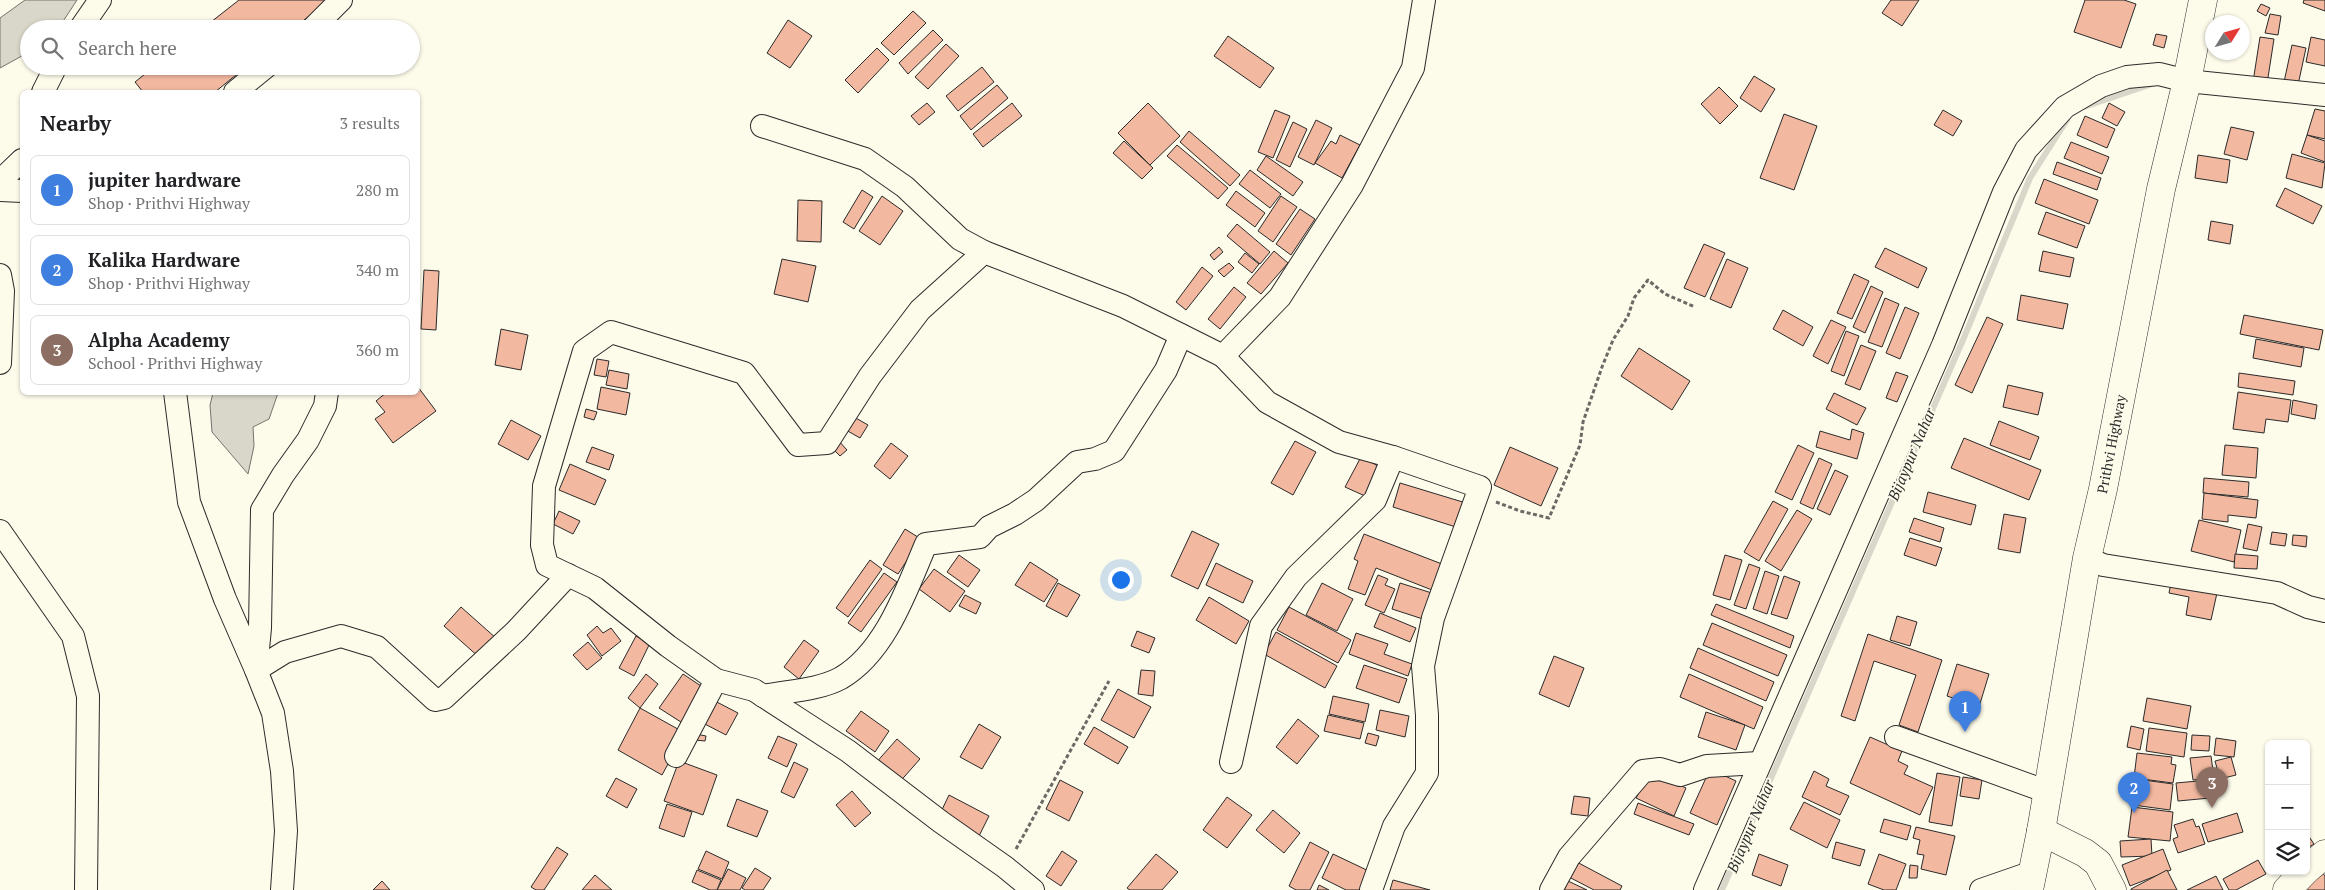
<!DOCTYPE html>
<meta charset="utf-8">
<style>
:root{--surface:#fff;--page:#f6f6f6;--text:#202124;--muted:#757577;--line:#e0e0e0;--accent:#c62828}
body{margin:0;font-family:"PT Serif",serif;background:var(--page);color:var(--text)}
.controls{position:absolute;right:15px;bottom:15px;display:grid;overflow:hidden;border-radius:8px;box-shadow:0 1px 4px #0004}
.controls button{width:45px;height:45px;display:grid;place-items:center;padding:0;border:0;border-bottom:1px solid var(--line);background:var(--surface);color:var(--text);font:25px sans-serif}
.compass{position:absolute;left:2205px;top:15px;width:45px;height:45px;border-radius:50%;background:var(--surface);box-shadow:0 1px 4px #0004;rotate:53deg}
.you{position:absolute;left:1120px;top:579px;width:18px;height:18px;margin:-12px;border:4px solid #fff;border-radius:50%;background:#1a73e8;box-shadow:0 0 0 8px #1a73e833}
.badge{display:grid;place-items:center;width:32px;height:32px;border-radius:50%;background:var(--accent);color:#fff;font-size:16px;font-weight:700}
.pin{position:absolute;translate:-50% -41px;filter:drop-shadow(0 1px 2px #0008)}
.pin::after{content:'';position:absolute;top:26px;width:18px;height:15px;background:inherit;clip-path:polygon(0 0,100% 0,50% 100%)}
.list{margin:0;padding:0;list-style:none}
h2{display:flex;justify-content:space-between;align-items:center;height:65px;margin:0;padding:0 20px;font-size:21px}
h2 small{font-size:16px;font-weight:400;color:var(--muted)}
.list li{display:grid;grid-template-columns:32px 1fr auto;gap:15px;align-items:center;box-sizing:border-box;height:70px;margin:0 10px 10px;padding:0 10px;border:1px solid var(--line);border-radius:8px}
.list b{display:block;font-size:19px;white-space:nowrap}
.list p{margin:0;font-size:16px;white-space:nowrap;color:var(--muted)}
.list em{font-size:16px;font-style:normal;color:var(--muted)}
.icon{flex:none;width:28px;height:28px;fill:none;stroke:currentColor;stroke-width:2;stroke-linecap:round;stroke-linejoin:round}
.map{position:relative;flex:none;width:2325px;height:890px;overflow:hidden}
.search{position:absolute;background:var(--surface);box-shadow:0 1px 4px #0004;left:20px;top:20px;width:400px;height:55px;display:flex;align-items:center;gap:12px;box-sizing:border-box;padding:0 18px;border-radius:28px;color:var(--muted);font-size:19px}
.panel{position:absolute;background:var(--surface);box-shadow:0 1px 4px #0004;left:20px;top:90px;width:400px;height:305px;border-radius:8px}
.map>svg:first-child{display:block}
.water{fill:#d8d7c9;stroke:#74746e}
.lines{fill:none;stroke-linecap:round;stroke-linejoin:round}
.stream{stroke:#d8d7c9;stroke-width:6}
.building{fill:#f2b8a0;stroke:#2b2b2b}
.minor-casing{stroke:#2b2b2b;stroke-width:24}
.major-casing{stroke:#2b2b2b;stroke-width:29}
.highway-casing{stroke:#2b2b2b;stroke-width:29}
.path{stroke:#6a6964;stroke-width:3;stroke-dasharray:4 2.5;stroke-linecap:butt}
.minor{stroke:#fdfbea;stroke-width:22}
.major{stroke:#fdfbea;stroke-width:28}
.highway{stroke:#fdfbea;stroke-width:28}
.labels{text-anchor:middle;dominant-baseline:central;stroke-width:4;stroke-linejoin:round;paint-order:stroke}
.street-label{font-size:14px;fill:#2b2b2b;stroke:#fdfbea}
.water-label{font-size:15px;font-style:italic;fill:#2b2b2b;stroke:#fdfbea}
</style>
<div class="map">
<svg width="2325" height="890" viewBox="0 0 2325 890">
<rect width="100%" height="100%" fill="#fdfbea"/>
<g class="water">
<path d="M25 0H77L58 29H29V52L0 68V18Z"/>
<path d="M213 393H278L269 419 253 427 254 446 248 474 212 432 210 405Z"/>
</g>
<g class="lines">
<g class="stream">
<path d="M2084 107 2152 84"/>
<path d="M1722 890 1963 340 2030 178 2067 120"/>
</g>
</g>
<g class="building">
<path d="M239 0H329L293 29H202Z"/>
<path d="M1891 0H1919L1902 26 1882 13Z"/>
<path d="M2085 0H2124L2136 4 2121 48 2074 32Z"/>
<path d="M2304 0H2325V11L2303 3Z"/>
<path d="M2261 4 2270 8 2266 16 2257 11Z"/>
<path d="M913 11 926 23 894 55 881 43Z"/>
<path d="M2270 14 2281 16 2278 35 2265 33Z"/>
<path d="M788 20 812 36 790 68 767 53Z"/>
<path d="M933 30 943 40 908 74 899 63Z"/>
<path d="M2156 34 2167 36 2164 48 2153 45Z"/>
<path d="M1228 36 1274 68 1260 88 1214 56Z"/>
<path d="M2260 37 2274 39 2267 84 2253 82Z"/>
<path d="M2311 37 2325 40V66L2306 62Z"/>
<path d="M946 44 959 56 928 89 915 77Z"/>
<path d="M2292 45 2306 48 2298 85 2284 82Z"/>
<path d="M877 48 889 60 858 93 845 80Z"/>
<path d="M155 66H247L215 92H143L135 82Z"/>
<path d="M982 67 994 82 958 111 946 96Z"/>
<path d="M1754 76 1775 89 1761 112 1740 98Z"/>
<path d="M997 85 1008 98 971 130 960 116Z"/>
<path d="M1719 87 1738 106 1720 124 1701 104Z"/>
<path d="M927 103 935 112 919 125 911 116Z"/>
<path d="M1012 103 1022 116 983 147 973 134Z"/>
<path d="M1148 103 1180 136 1150 165 1118 133Z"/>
<path d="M2109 103 2125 112 2117 126 2102 118Z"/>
<path d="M2315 109 2325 111V139L2307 135Z"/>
<path d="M1275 110 1290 116 1273 158 1258 152Z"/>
<path d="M1943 110 1962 121 1953 136 1934 125Z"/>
<path d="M1784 114 1817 126 1794 190 1760 178Z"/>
<path d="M2085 116 2115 129 2107 148 2077 135Z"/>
<path d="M1316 120 1332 128 1314 165 1298 157Z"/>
<path d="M1293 122 1307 129 1290 167 1276 160Z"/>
<path d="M2231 127 2254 132 2247 160 2224 154Z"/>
<path d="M1189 131 1240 175 1230 186 1180 142Z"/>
<path d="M1340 135 1360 145 1342 178 1315 163 1331 141 1336 144Z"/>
<path d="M2307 135 2325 141V162L2301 153Z"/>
<path d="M1124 141 1153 168 1142 179 1113 153Z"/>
<path d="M2071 142 2109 157 2102 174 2064 158Z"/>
<path d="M1177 145 1228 188 1218 199 1167 156Z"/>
<path d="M2292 154 2325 163 2322 188 2286 178Z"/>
<path d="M2198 155 2230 160 2227 183 2195 178Z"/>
<path d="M1266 156 1303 182 1293 196 1257 170Z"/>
<path d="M2057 162 2101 178 2097 190 2053 174Z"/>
<path d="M1250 170 1281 194 1270 208 1239 184Z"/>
<path d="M2044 179 2098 200 2089 224 2035 203Z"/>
<path d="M2285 188 2322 206 2313 224 2276 206Z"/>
<path d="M862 190 873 197 854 229 843 222Z"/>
<path d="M1236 191 1265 213 1255 227 1226 205Z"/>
<path d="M882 196 903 211 880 245 859 231Z"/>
<path d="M1281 196 1297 207 1273 242 1258 231Z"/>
<path d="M798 200 822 201 821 242 797 241Z"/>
<path d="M1300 209 1315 219 1291 255 1276 244Z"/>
<path d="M2046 212 2085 226 2077 248 2038 234Z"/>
<path d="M2211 221 2233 225 2230 244 2208 240Z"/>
<path d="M1237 224 1270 252 1260 264 1227 236Z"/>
<path d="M1704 244 1725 253 1705 297 1684 288Z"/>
<path d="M1219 247 1223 252 1214 260 1210 255Z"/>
<path d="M1885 248 1927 268 1918 288 1875 267Z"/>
<path d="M1274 251 1288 263 1261 294 1247 283Z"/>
<path d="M2043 251 2074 258 2070 277 2039 271Z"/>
<path d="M1245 253 1259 264 1252 273 1238 262Z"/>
<path d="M782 259 816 266 808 302 774 294Z"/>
<path d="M1727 259 1748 268 1731 308 1710 299Z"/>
<path d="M1229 263 1234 268 1224 277 1218 271Z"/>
<path d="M1202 267 1213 276 1186 310 1176 302Z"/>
<path d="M424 270 439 271 436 330 421 329Z"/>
<path d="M1854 274 1869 281 1852 319 1837 313Z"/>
<path d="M1871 286 1883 292 1865 333 1853 327Z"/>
<path d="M1234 287 1246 297 1220 329 1208 319Z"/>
<path d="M2021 295 2068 304 2063 329 2017 320Z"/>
<path d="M1885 298 1899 304 1882 347 1868 342Z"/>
<path d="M1905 307 1919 313 1900 359 1886 353Z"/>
<path d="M1783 310 1813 327 1803 346 1773 329Z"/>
<path d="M2244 315 2323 330 2319 350 2240 334Z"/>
<path d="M1987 317 2003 324 1972 393 1955 385Z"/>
<path d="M1831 320 1846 327 1828 364 1813 356Z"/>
<path d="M501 329 528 335 521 370 495 365Z"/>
<path d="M1846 331 1859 336 1844 376 1831 371Z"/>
<path d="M2256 339 2304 348 2301 367 2253 358Z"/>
<path d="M1861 345 1876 351 1860 390 1845 384Z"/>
<path d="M1639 348 1690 381 1672 410 1621 376Z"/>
<path d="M597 359 609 361 606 377 594 375Z"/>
<path d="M609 370 629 374 627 389 606 385Z"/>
<path d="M1896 372 1908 376 1897 402 1886 398Z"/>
<path d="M2239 373 2295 381 2293 395 2238 387Z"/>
<path d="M2008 385 2043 393 2038 415 2003 407Z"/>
<path d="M418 387 436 411 393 443 375 419 385 412 376 401 387 392H418Z"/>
<path d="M601 387 630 393 626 415 597 409Z"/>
<path d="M2238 392 2291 400 2288 422 2266 419 2264 433 2233 429Z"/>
<path d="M1834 393 1866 408 1857 425 1826 409Z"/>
<path d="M2293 400 2317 405 2315 419 2291 414Z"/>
<path d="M586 409 597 412 594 420 584 417Z"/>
<path d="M854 417 868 425 860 438 846 430Z"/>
<path d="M511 420 541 436 528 460 498 444Z"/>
<path d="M1999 421 2039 437 2030 460 1990 445Z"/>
<path d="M1852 429 1864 433 1857 459 1816 447 1820 431 1850 440Z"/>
<path d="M1964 438 2041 470 2029 500 1951 468Z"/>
<path d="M838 440 847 450 840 456 831 447Z"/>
<path d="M1295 441 1316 452 1293 495 1271 483Z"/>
<path d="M891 443 908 456 890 479 874 466Z"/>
<path d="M1798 445 1814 453 1792 500 1775 492Z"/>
<path d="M2225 445 2258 448 2256 478 2222 475Z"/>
<path d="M592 447 614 455 609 470 586 462Z"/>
<path d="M1510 447 1558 468 1541 506 1494 485Z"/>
<path d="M1361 457 1380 467 1365 496 1345 487Z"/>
<path d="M1819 458 1832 464 1813 509 1800 503Z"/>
<path d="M570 464 606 480 595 505 559 490Z"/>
<path d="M1835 470 1848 476 1830 515 1817 509Z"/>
<path d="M2204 478 2249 482 2248 497 2203 493Z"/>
<path d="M1400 483 1466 503 1459 528 1393 507Z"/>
<path d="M1928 492 1976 505 1971 525 1923 512Z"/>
<path d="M2204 493 2258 500 2256 518 2228 515V522L2202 519Z"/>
<path d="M1773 501 1788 509 1759 561 1744 552Z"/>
<path d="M1797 510 1812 519 1781 571 1765 561Z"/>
<path d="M559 511 580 521 573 534 553 524Z"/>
<path d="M2004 514 2026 518 2020 553 1998 549Z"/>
<path d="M1914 518 1944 528 1940 542 1909 532Z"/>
<path d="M2199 520 2241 530 2234 562 2191 551Z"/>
<path d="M2248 524 2262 527 2257 551 2243 548Z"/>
<path d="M905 529 921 539 898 574 883 565Z"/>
<path d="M1192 531 1219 544 1198 589 1171 576Z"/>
<path d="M2272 532 2287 534 2285 546 2270 544Z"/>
<path d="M1364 534 1442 564 1432 590 1376 568 1365 595 1348 589 1358 561 1354 559Z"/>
<path d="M2293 535 2307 536 2306 547 2292 545Z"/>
<path d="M1910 538 1942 548 1936 566 1904 555Z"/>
<path d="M2235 554 2258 556 2257 569 2234 568Z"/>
<path d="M959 555 980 570 968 587 947 572Z"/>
<path d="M1725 555 1742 560 1730 600 1713 595Z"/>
<path d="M870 560 882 569 848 617 836 608Z"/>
<path d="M1030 562 1058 580 1044 602 1015 585Z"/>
<path d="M1216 563 1253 581 1243 603 1206 585Z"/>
<path d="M1749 564 1760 568 1746 609 1734 605Z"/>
<path d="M934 569 965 591 950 612 919 589Z"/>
<path d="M1765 571 1779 576 1767 614 1753 609Z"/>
<path d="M884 573 897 582 861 632 848 623Z"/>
<path d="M1378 575 1388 579 1385 585 1395 589 1384 613 1365 605Z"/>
<path d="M1784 576 1800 582 1787 619 1771 614Z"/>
<path d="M1058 583 1080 595 1067 617 1046 606Z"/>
<path d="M1322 583 1353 599 1337 631 1306 615Z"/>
<path d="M1400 583 1435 594 1426 620 1392 609Z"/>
<path d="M2171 583 2217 593 2211 620 2186 615 2189 597 2169 593Z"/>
<path d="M965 595 981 603 976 614 959 606Z"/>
<path d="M1209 597 1249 621 1236 644 1196 620Z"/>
<path d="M1716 604 1794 636 1790 648 1711 615Z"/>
<path d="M461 607 497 639 480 658 444 626Z"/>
<path d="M1289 607 1351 640 1338 663 1277 630Z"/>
<path d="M1380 613 1416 628 1410 642 1374 627Z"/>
<path d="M1897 616 1917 622 1910 646 1890 640Z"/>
<path d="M1712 623 1787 655 1778 676 1703 645Z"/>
<path d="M597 626 603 633 611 628 621 641 602 656 587 635Z"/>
<path d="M1137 631 1155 638 1149 653 1131 646Z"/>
<path d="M1276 632 1337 666 1325 688 1264 654Z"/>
<path d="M1356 633 1388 644 1384 654 1412 664 1408 676 1349 654Z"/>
<path d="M1868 634 1942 660 1918 732 1899 725 1916 675 1874 661 1855 721 1841 716Z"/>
<path d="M636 636 650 643 634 676 619 668Z"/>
<path d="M804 640 819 651 799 679 784 667Z"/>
<path d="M588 642 602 658 587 670 573 655Z"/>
<path d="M1698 648 1774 682 1766 701 1690 668Z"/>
<path d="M1554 656 1584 668 1569 707 1539 694Z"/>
<path d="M1957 664 1989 674 1979 707 1947 696Z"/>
<path d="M1364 665 1407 679 1399 703 1356 688Z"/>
<path d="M1141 670 1155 671 1153 696 1138 694Z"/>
<path d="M646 674 658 684 640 708 628 698Z"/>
<path d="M683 674 707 690 684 724 659 708Z"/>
<path d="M1689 674 1763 707 1754 729 1680 697Z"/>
<path d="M1118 689 1151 707 1134 738 1101 720Z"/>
<path d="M1333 696 1369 704 1365 722 1329 714Z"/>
<path d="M2147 698 2191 706 2187 729 2143 721Z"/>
<path d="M713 700 738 713 726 735 701 722Z"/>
<path d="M640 708 685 733 662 775 618 750Z"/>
<path d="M1380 710 1409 716 1405 737 1376 730Z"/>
<path d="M861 711 889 731 875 752 846 731Z"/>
<path d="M1706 712 1745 725 1736 750 1698 737Z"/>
<path d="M1328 715 1364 723 1360 739 1324 731Z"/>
<path d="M1298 719 1319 736 1297 764 1276 747Z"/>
<path d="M979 724 1001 737 982 769 960 757Z"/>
<path d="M2131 726 2144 729 2140 750 2127 747Z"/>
<path d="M1094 727 1128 747 1118 764 1084 744Z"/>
<path d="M2149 728 2187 733 2184 757 2146 751Z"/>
<path d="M1368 733 1379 736 1376 746 1365 743Z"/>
<path d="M696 734 706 736 705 741 695 740Z"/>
<path d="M2192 735 2210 736 2209 751 2191 750Z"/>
<path d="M778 736 797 744 787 767 768 758Z"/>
<path d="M1870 737 1902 751 1898 761 1908 766 1904 774 1933 787 1920 815 1850 783Z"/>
<path d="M2216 738 2236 741 2234 757 2214 755Z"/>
<path d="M897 739 920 759 897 785 874 765Z"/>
<path d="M2137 753 2172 757 2171 764 2176 765 2173 783 2134 778Z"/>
<path d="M2211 756 2214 778 2193 780 2190 758Z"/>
<path d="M2231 757 2236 775 2220 779 2215 761Z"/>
<path d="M679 761 717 775 703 815 664 801Z"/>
<path d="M794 762 808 769 794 798 781 792Z"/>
<path d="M1710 769 1736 781 1717 825 1690 813Z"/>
<path d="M1814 771 1829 779 1826 786 1849 796 1840 815 1802 797Z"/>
<path d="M1651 772 1686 788 1674 816 1636 798Z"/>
<path d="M1937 773 1960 777 1952 826 1929 822Z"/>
<path d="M1963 777 1982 780 1979 799 1960 796Z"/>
<path d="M616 778 637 789 627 808 606 796Z"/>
<path d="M2136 779 2173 784 2170 810 2133 805Z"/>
<path d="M1060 780 1083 792 1069 821 1046 809Z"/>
<path d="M2209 780 2210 798 2178 801 2176 783Z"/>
<path d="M852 791 871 813 855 827 836 805Z"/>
<path d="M949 795 989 816 978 838 938 818Z"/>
<path d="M1574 796 1590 798 1588 816 1571 814Z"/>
<path d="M1227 797 1252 815 1227 848 1203 830Z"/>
<path d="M737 799 768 811 757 837 727 826Z"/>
<path d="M1804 802 1840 820 1827 848 1790 829Z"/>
<path d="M1638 803 1694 824 1689 835 1634 814Z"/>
<path d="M667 804 692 812 684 837 659 828Z"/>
<path d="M2132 807 2173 812 2170 841 2128 837Z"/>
<path d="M1273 810 1300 833 1284 853 1256 830Z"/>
<path d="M2237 813 2243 832 2208 842 2202 824Z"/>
<path d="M1884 819 1911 826 1907 840 1880 832Z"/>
<path d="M2193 819 2196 827 2199 826 2205 844 2178 853 2173 839 2178 837 2174 825Z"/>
<path d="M1916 827 1955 836 1946 875 1921 869 1924 855 1917 854 1920 840 1913 838Z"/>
<path d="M2306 832 2314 844 2306 849Z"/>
<path d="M2151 839 2152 856 2121 857 2120 841Z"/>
<path d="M1310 842 1329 852 1310 890H1296L1289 886Z"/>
<path d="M1836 842 1865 850 1860 866 1832 858Z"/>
<path d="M557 847 568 854 544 890H536L531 887Z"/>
<path d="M2163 849 2171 870 2130 886 2122 865Z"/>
<path d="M706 851 729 862 722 879 698 869Z"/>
<path d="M1062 851 1077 861 1061 886 1046 876Z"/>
<path d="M1156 854 1178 872 1162 890H1130L1127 888Z"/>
<path d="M1333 854 1373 873 1365 890H1346L1322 878Z"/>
<path d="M1759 854 1788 865 1781 886 1752 875Z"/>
<path d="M1879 854 1906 864 1896 890H1884L1868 884Z"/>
<path d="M2258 860 2266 874 2236 890H2229L2223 879Z"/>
<path d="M1575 861 1622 886 1620 890H1594L1567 876Z"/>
<path d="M1910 865 1918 866 1917 878H1909Z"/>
<path d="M755 868 771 878 763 890H745L742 888Z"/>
<path d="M728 869 746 878 740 890H717Z"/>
<path d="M697 870 721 880 717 890H710L692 882Z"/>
<path d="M2167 870 2177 890H2131V889Z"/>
<path d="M2321 871 2325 876V890H2306L2304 887Z"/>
<path d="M595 875 612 890H582Z"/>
<path d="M2216 876 2223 890H2187Z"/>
<path d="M1393 880 1430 890H1390Z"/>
<path d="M382 881 390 890H373Z"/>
<path d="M1568 881 1587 890H1564Z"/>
<path d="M1319 885 1329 890H1317Z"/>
</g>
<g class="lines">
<defs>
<g id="minor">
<path d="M80 29 100 0"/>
<path d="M312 29 341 0"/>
<path d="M43 92 56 66"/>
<path d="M235 92 267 66"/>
<path d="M762 126 865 159 905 187 960 239 984 252"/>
<path d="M0 181 22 160"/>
<path d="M0 190 22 191"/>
<path d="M0 275 3 291 0 363"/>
<path d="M1223 356 1280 297 1352 185 1413 68 1424 0"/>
<path d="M175 392 189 502 225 599 256 670 285 652 341 636 377 647 435 700 444 698 516 631 568 575"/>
<path d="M0 531 73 636 88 696 86 890"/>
<path d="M2087 558 2103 565 2277 593 2308 607 2325 611"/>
<path d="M763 696C788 691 819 690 841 678 886 652 907 588 926 544L980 537 989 527 1015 514 1036 500 1077 462 1095 459 1114 451 1166 370 1181 335"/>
<path d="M1896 737 2048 792"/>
<path d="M676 756 716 680"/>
<path d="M282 890 286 831 282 771 273 713 256 670 260 628 262 510 283 475 308 440 325 406 327 392"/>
<path d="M1033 890 1005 867 941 822 848 751 754 690 716 680 668 646 595 588 547 565 542 545 544 486 584 351 611 332 744 373 798 445 827 443 870 376 920 310 984 252 1123 306 1223 356 1267 402 1339 442 1393 457 1375 500 1296 577 1261 626 1231 762"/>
<path d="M1371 890 1394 826 1427 773V715L1423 666 1433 618 1480 487 1393 457"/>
<path d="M1551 890 1569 857 1643 771 1660 769 1680 775 1707 766 1759 763"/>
<path d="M1705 890 1943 345 2004 192 2026 150 2065 107 2101 86 2127 77 2159 74 2187 81 2325 95"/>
<path d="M1981 890 2033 872"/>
</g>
<g id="major">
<path d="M2041 831 2085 853 2098 863 2112 890"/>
<path d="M2306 870 2325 854"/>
<path d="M2287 890 2305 871"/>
</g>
<path id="highway" d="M2029 890 2041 831 2087 558 2103 489 2161 189 2187 81 2203 0"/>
</defs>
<use href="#minor" class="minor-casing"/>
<use href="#major" class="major-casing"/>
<use href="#highway" class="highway-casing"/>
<g class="path">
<path d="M1496 502 1520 511 1549 518 1580 445 1583 422 1602 367 1613 340 1628 316 1634 298 1648 280 1665 294 1695 307"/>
<path d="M1016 849 1109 681"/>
</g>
<use href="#minor" class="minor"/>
<use href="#major" class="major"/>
<use href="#highway" class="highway"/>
</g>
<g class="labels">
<g class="street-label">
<text transform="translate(2111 444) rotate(-79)">Prithvi Highway</text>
</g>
<g class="water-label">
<text transform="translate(1911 454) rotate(-67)">Bijaypur Nahar</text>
<text transform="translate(1750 826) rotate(-67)">Bijaypur Nahar</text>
</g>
</g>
</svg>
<div class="controls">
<button>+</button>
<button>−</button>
<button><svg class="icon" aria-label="layers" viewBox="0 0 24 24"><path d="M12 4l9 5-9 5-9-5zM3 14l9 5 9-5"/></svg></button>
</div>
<svg class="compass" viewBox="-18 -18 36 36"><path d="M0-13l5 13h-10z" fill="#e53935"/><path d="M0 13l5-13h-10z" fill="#757577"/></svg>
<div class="you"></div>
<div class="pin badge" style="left:1965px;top:732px;background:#3f7fe0">1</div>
<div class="pin badge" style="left:2134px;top:813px;background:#3f7fe0">2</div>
<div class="pin badge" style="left:2212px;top:808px;background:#8d6e63">3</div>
<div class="search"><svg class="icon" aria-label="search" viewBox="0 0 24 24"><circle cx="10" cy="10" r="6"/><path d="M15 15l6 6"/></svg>Search here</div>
<section class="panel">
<h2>Nearby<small>3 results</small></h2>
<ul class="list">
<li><span class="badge" style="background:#3f7fe0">1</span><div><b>jupiter hardware</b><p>Shop · Prithvi Highway</p></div><em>280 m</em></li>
<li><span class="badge" style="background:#3f7fe0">2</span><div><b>Kalika Hardware</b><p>Shop · Prithvi Highway</p></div><em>340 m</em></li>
<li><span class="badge" style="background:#8d6e63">3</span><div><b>Alpha Academy</b><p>School · Prithvi Highway</p></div><em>360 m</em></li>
</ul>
</section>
</div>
